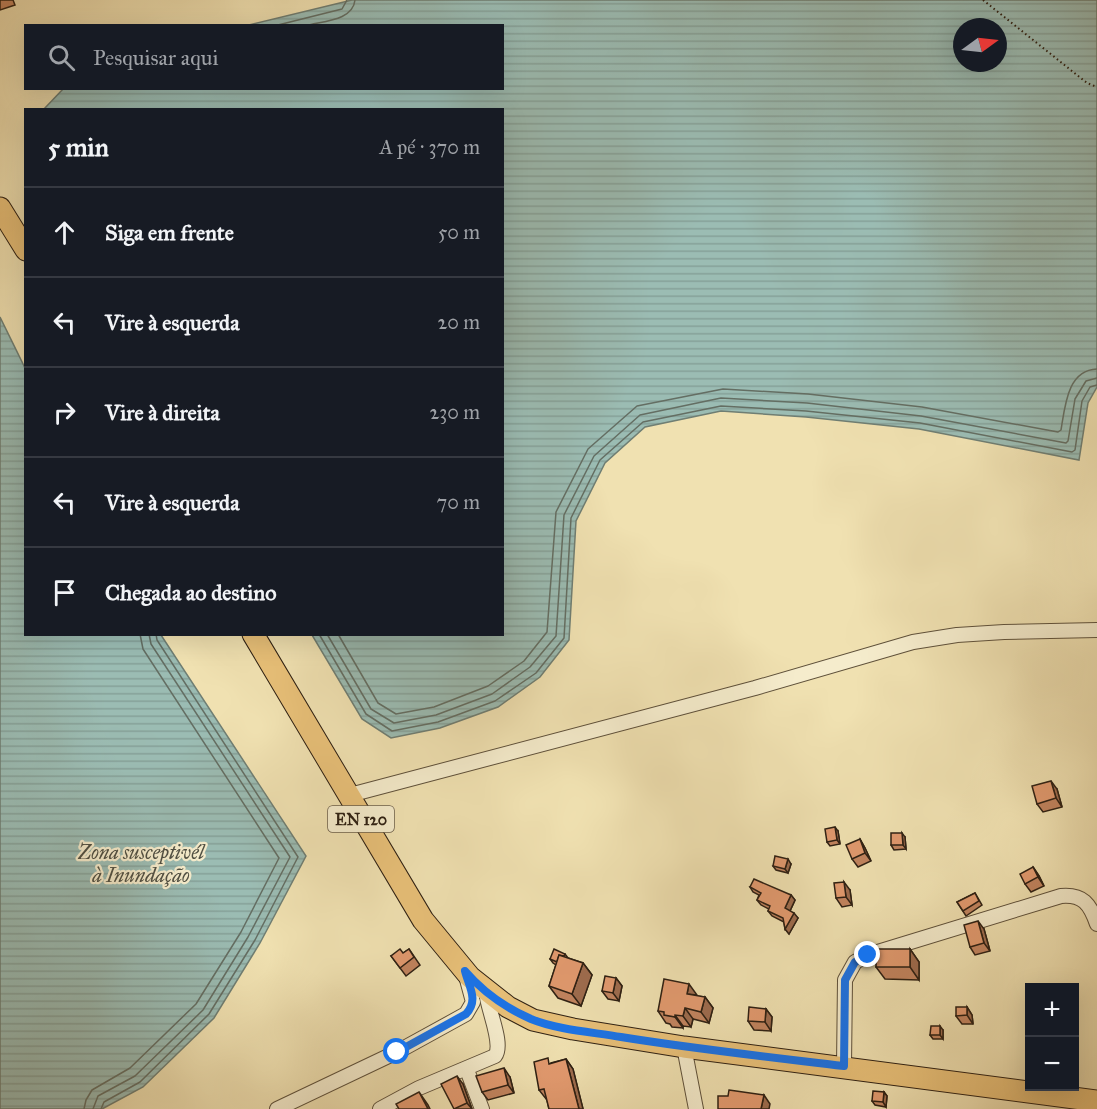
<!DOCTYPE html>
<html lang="pt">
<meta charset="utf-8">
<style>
:root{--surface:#171b24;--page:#242831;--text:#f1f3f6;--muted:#9ea1a6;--line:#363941}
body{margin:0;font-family:"IM FELL Great Primer",serif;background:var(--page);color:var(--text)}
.controls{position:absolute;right:18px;bottom:18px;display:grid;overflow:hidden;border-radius:0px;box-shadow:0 6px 24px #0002}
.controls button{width:54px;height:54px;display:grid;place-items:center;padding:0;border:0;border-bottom:2px solid var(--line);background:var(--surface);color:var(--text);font:30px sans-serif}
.compass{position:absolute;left:953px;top:18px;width:54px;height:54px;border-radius:50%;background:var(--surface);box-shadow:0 6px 24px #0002;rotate:75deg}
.stop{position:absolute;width:18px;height:18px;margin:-14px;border:4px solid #1a73e8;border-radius:50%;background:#fff}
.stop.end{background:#1a73e8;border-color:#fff;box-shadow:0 2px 6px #0008}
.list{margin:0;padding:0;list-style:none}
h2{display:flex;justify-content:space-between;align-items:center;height:78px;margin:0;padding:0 24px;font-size:26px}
h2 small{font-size:20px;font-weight:400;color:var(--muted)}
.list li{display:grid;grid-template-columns:39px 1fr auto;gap:18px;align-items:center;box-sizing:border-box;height:90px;padding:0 24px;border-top:2px solid var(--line)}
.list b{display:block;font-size:22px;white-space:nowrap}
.list em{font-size:20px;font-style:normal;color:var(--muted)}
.icon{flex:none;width:33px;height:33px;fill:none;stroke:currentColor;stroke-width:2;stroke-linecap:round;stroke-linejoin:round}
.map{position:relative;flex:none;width:1097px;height:1109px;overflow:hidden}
.search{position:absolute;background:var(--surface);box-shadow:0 6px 24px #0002;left:24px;top:24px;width:480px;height:66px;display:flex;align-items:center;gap:15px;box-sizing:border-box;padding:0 21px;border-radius:0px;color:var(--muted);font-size:22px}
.panel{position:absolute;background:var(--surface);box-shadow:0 6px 24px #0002;left:24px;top:108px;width:480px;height:528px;border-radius:0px}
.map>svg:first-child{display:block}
.water{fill:url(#water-rules);stroke:#6f7e73;stroke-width:1.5;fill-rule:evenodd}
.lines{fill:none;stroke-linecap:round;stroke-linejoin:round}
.shore{stroke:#646e63;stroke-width:1.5}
.minor-casing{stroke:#5e503a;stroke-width:16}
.primary-casing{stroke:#2e2013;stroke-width:23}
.path{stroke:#2e2013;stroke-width:2;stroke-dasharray:1.5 3;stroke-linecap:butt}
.minor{stroke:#f5eccc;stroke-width:14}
.primary{stroke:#e8c078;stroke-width:21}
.wall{fill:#c2845f;stroke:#2e2013;stroke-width:1.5}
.shaded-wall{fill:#9e6c4e;stroke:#2e2013;stroke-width:1.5}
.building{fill:#e29a6f;stroke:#2e2013;stroke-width:1.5}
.route{stroke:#1a73e8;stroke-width:8}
.labels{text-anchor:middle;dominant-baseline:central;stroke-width:4.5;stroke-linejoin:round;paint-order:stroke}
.shield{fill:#f5eccc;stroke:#6a5d4a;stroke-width:1.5}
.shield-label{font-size:16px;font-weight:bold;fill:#2e2013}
.water-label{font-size:20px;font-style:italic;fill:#4f4f43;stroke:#f5eccc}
</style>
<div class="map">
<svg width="1097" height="1109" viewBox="0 0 1097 1109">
<defs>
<pattern id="water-rules" width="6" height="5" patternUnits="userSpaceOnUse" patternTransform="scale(1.5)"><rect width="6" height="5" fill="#9bbcb3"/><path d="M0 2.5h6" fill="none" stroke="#86a199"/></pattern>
</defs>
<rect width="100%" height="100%" fill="#f0e1b1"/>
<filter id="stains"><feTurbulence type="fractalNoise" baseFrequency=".00333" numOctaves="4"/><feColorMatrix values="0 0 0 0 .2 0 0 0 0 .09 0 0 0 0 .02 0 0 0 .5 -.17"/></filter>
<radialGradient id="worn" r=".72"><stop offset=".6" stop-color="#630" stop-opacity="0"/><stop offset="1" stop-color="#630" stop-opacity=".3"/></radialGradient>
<g class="water">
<path d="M352 0H1097V387L1088 403 1079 460 919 429 806 417 721 411 645 427 605 463 576 521 569 640 540 677 498 707 440 728 391 738 362 719 312 635 502 634V110L44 109 64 88H502V26L249 25ZM962 27H998V63H962Z"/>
<path d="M0 317 25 368 26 634 161 635 306 856 260 943 214 1018 143 1087 102 1109H0Z"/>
</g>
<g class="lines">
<g class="shore">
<path d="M274 26 342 9 347 0"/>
<path d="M305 26C322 21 353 21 355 0"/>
<path d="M319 634 366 714 392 731 438 722 495 701 536 673 564 638 571 518 600 460 643 422 721 406 806 411 920 423 1072 452 1075 450 1082 401 1090 387 1097 385"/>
<path d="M327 634 371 709 394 723 436 715 492 694 530 667 556 636 564 515 594 456 640 415 721 398 807 403 921 416 1066 443 1068 441 1075 399 1086 381 1097 378"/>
<path d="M338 634 378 703 396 714 434 707 488 686 524 661 547 632 556 512 588 449 637 406 723 389 808 394 922 407 1058 432 1061 430C1065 407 1067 370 1097 369"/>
<path d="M84 1109 86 1100 92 1090 130 1068 196 1004 241 932 279 858 143 649 140 634"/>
<path d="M93 1109 98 1096 135 1076 203 1010 248 937 290 857 151 644 149 634"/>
<path d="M101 1109 104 1102 140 1082 209 1014 255 940 298 857 157 640 156 634"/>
</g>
<defs>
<g id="minor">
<path d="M346 796 755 688 913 642 957 635 1004 632 1097 630"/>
<path d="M684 1047 696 1109"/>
<path d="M844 1066 845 980 855 962 868 955 1061 896C1083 894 1090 904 1097 924"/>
<path d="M467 1070 482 1109"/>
<path d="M277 1109 397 1052 466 1014 473 1002 466 976"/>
<path d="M380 1109 419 1088 495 1056C504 1044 488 1011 486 992"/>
</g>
<g id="primary">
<path d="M0 208 26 250"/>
<path d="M253 634 423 920 470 977 508 1007 533 1020 573 1029 684 1047 1097 1101"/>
</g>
</defs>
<use href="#minor" class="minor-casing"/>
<use href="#primary" class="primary-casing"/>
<path class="path" d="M983 0 1087 83 1097 87"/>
<use href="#minor" class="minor"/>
<use href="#primary" class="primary"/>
</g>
<g class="wall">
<path d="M0 0H13L15 5 0 10Z"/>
<path d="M1057 789 1062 807 1043 812 1037 804Z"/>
<path d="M838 831 840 844 830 846 827 842Z"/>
<path d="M905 837 906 849 894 850 891 845Z"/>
<path d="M860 839 865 848 871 861 858 867 852 859Z"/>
<path d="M791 864 788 873 776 870 773 866Z"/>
<path d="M1033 867 1039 876 1044 886 1031 892 1025 884Z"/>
<path d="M750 887 791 895 795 900 790 911 798 918 789 934 785 929 784 922 772 916 768 911 769 909 761 905 757 900 759 895 753 892Z"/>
<path d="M850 890 852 905 842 907 836 898Z"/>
<path d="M975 893 982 905 966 916 957 902Z"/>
<path d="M984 929 990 951 975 955 970 947Z"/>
<path d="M409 949 420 965 406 976 391 956 403 953Z"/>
<path d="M910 949 919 962V980L885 979 876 967Z"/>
<path d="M565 954 568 958 583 963 592 975 581 1006 558 998 549 986 556 965 553 963 550 959Z"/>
<path d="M616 978 622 986 619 1001 608 999 602 991Z"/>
<path d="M697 996 705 997 713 1008 709 1023 693 1019 691 1027 683 1026V1028L672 1027 670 1024 666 1023 658 1011Z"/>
<path d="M967 1007 972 1015 973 1024H962L956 1016Z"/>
<path d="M766 1009 772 1017 771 1031 754 1030 748 1021Z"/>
<path d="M943 1030V1039H933L930 1035Z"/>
<path d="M566 1059 573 1069 583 1109H549L547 1100 539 1090 551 1063Z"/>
<path d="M510 1077 514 1093 488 1100 482 1092Z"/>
<path d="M463 1084 472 1109H454Z"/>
<path d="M884 1092 887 1096 886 1107 875 1105 872 1101Z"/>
</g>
<g class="shaded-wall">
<path d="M1051 781 1057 789 1062 807 1056 798Z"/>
<path d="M835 827 838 831 840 844 837 840Z"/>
<path d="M902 833 905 837 906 849 903 845Z"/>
<path d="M860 839 865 848 871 861 865 853Z"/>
<path d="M788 859 791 864 788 873 785 869Z"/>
<path d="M1033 867 1039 876 1044 886 1038 877Z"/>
<path d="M844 882 850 890 852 905 846 897Z"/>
<path d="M791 895 795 900 789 913 785 908Z"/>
<path d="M794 913 798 918 789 934 785 929Z"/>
<path d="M978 921 984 929 990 951 984 943Z"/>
<path d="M910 949 919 962V980L910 967Z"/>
<path d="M583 963 592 975 581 1006 572 994Z"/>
<path d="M616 978 622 986 619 1001 613 993Z"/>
<path d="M689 984 697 995 687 994Z"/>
<path d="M705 997 713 1008 709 1023 701 1012Z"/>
<path d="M1074 1005 1076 1008 1077 1020 1074 1016Z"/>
<path d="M967 1007 972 1015 973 1024 967 1015Z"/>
<path d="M685 1008 693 1019 691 1027 683 1016Z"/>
<path d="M766 1009 772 1017 771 1031 765 1022Z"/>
<path d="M675 1015 683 1026V1028L675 1017Z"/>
<path d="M940 1026 943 1030V1039L940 1035Z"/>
<path d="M566 1059 573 1069 583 1109H579Z"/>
<path d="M504 1068 510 1077 514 1093 508 1085Z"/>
<path d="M457 1076 463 1084 472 1109 467 1103Z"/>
<path d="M419 1092 428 1105 430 1109H428Z"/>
<path d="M884 1092 887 1096 886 1107 883 1102Z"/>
<path d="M764 1095 770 1104 769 1109H761Z"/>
</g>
<g class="building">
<path d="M1051 781 1056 798 1037 804 1032 786Z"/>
<path d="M835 827 837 840 827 842 825 829Z"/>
<path d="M891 833H902L903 845H891Z"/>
<path d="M860 839 865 853 852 859 846 845Z"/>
<path d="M775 856 788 859 785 869 773 866Z"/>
<path d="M1033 867 1038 877 1025 884 1020 874Z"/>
<path d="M754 879 791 895 785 908 794 913 785 929 783 918 768 911 770 906 757 900 761 893 750 887Z"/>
<path d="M844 882 846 897 836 898 834 883Z"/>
<path d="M975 893 979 901 963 911 957 902Z"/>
<path d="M978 921 984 943 970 947 964 925Z"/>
<path d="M400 949 403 953 409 949 414 957 400 968 391 956Z"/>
<path d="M554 949 565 954 564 956 559 955 557 962 550 959Z"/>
<rect x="876" y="949" width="34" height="18"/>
<path d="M559 955 583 963 572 994 549 986Z"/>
<path d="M605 976 616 978 613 993 602 991Z"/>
<path d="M664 979 689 984 687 994 705 997 701 1012 685 1008 683 1016 675 1015V1017L664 1015V1012L658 1011Z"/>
<path d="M749 1007 766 1009 765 1022 748 1021Z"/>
<path d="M956 1007H967V1015L956 1016Z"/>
<path d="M931 1026H940V1035H930Z"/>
<path d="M548 1058 549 1064 566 1059 579 1109H549L544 1089 539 1090 534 1062Z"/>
<path d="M504 1068 508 1085 482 1092 476 1076Z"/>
<path d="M457 1076 467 1103 454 1109 441 1084Z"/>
<path d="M729 1090 764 1095 761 1109H718V1096H728Z"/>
<path d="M873 1091 884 1092 883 1102 872 1101Z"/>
<path d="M419 1092 428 1109H399L396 1104Z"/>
</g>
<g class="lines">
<path class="route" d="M397 1052 466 1014C479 1000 469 987 465 971 483 992 506 1008 531 1019 558 1030 592 1032 621 1037 695 1049 769 1057 844 1066L845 980 855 962 868 955"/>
</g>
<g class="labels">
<rect class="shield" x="328" y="806" width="66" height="26" rx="4.5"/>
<g class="shield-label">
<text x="361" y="819">EN 120</text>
</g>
<g class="water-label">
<text x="141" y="852">Zona susceptivél<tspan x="141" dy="23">à Inundação</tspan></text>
</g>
</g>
<rect width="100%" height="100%" filter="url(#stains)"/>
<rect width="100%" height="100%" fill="url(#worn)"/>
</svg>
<div class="controls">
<button>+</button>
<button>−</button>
</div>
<svg class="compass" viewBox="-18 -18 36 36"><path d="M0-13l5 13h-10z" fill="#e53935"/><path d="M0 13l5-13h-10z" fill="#9ea1a6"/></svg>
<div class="stop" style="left:397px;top:1052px"></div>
<div class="stop end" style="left:868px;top:955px"></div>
<div class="search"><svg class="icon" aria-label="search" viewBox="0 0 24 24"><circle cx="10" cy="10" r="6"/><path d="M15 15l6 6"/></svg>Pesquisar aqui</div>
<section class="panel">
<h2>5 min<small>A pé · 370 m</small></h2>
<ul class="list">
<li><svg class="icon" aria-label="ahead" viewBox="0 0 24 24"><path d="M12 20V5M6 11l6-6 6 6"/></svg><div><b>Siga em frente</b></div><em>50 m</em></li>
<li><svg class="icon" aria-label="left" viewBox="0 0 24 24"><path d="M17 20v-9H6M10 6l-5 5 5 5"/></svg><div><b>Vire à esquerda</b></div><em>20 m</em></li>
<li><svg class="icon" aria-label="right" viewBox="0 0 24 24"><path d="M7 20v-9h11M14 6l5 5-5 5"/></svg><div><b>Vire à direita</b></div><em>230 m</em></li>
<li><svg class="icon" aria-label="left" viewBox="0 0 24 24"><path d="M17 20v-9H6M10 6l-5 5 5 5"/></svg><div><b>Vire à esquerda</b></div><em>70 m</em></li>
<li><svg class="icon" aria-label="arrive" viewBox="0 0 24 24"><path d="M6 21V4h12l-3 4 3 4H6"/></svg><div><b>Chegada ao destino</b></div></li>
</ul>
</section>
</div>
